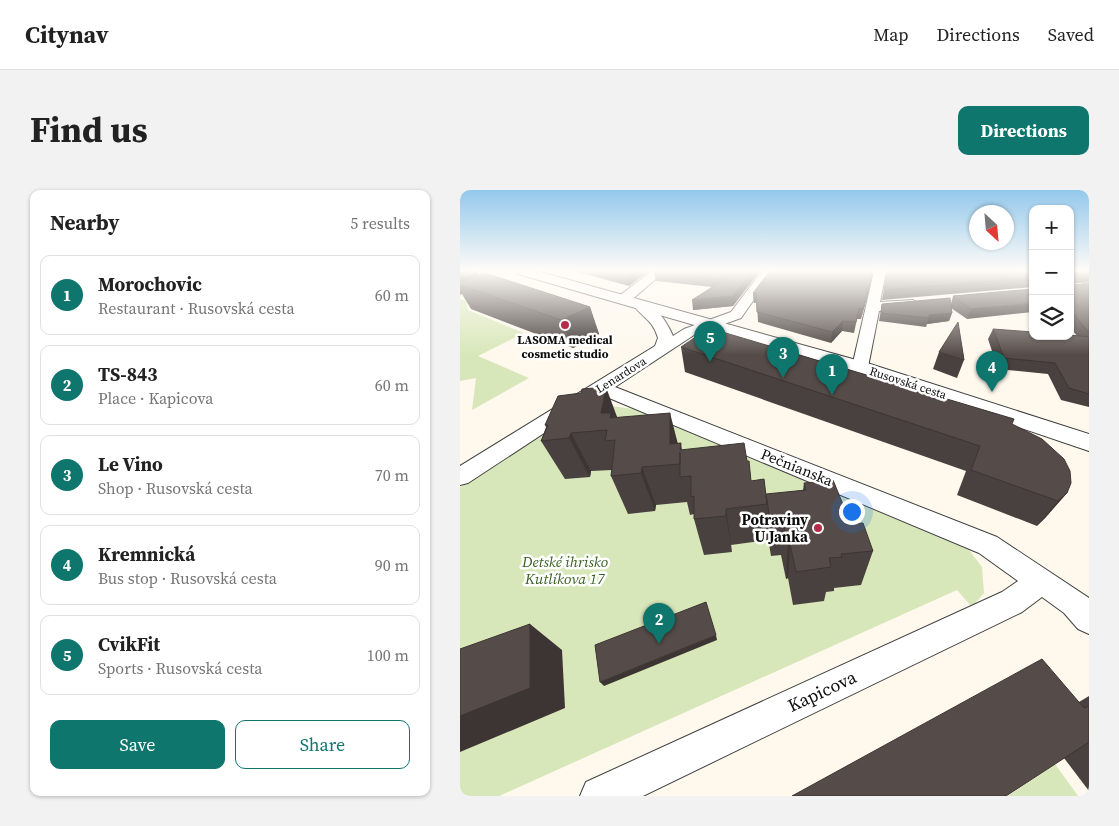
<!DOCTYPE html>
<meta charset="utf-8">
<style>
:root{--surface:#fff;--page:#f2f2f2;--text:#222;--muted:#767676;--line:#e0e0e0;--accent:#0f766e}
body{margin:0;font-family:"Source Serif 4",serif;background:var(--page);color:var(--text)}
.controls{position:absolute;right:15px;top:15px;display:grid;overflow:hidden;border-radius:10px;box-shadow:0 1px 4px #0004}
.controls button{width:45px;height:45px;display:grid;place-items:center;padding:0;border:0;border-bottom:1px solid var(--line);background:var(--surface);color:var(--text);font:25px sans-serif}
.compass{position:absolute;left:509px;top:15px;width:45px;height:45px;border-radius:50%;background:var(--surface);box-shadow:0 1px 4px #0004;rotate:154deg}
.you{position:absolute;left:391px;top:321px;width:18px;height:18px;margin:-12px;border:4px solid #fff;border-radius:50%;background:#1a73e8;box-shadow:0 0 0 8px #1a73e833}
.badge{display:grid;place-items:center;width:32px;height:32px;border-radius:50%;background:var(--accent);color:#fff;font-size:16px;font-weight:700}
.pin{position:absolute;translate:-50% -41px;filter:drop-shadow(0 1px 2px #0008)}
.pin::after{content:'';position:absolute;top:26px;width:18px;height:15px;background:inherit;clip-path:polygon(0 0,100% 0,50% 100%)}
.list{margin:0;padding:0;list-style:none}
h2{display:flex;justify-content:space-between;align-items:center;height:65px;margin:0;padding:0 20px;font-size:21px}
h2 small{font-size:16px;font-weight:400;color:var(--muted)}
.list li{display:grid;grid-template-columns:32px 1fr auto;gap:15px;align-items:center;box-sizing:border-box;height:80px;margin:0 10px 10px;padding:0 10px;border:1px solid var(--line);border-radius:10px}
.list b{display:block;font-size:19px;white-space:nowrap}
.list p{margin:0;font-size:16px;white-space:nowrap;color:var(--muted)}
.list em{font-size:16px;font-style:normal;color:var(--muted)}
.actions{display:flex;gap:10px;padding:15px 20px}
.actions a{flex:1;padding:11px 0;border:1px solid var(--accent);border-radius:10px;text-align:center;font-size:18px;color:var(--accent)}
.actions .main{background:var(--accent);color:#fff}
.icon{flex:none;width:28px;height:28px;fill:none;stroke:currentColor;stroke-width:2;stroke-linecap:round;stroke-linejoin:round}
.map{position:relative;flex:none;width:629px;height:606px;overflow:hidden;border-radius:10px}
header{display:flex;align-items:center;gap:30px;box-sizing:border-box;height:70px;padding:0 25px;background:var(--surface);border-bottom:1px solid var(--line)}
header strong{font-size:24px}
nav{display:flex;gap:28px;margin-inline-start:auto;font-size:18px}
.intro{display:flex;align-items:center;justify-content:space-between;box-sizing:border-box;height:120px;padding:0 30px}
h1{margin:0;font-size:35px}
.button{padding:12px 22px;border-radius:10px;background:var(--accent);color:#fff;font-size:18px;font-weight:700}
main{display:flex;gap:30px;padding:0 30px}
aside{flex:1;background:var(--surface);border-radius:10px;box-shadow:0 1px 4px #0004}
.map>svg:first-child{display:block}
.green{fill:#d8e7b9}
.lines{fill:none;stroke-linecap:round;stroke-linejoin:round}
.minor-casing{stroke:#404040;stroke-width:2}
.tertiary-casing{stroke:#404040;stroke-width:2}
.minor{fill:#fff;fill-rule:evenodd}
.tertiary{fill:#fff;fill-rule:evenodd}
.wall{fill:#49413f}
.shaded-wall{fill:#3c3533}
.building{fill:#554c49;stroke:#3c3533}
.poi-dot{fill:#b62b48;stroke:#fff;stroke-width:2}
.labels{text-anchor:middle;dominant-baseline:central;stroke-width:5;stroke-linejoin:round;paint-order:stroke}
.far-poi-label{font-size:12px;font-weight:bold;fill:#0d0d0d;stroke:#fff}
.far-street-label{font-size:12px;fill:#0d0d0d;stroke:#fff}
.street-label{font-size:15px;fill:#0d0d0d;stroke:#fff}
.poi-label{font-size:15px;font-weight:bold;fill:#0d0d0d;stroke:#fff;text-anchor:end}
.park-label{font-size:15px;font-style:italic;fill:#386120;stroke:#fff}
.near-street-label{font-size:18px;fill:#0d0d0d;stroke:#fff}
</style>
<header>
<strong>Citynav</strong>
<nav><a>Map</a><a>Directions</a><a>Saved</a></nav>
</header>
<div class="intro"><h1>Find us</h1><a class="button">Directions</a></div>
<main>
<aside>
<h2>Nearby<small>5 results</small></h2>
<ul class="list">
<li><span class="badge">1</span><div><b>Morochovic</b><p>Restaurant · Rusovská cesta</p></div><em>60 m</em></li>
<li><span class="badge">2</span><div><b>TS-843</b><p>Place · Kapicova</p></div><em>60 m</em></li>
<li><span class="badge">3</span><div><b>Le Vino</b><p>Shop · Rusovská cesta</p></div><em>70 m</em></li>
<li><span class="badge">4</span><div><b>Kremnická</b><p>Bus stop · Rusovská cesta</p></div><em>90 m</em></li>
<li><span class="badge">5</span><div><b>CvikFit</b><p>Sports · Rusovská cesta</p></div><em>100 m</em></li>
</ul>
<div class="actions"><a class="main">Save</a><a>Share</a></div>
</aside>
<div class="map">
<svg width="629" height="606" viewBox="0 0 629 606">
<rect width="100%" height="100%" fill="#fef8ed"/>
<g class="green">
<path d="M0 109 6 111 8 120 64 143 18 166 69 188 12 220 16 188 0 191Z"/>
<path d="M144 215 173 219 509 360 522 377 524 403 512 417 497 400 39 606H0V297L116 221Z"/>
<path d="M595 574 618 606H548Z"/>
</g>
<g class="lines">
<defs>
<g id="minor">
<path d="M192 81H205L169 112H159L157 109 159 106Z"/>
<path d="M302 81H314L281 128 234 145 155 197 537 347 629 408V444L618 439 604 423 582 407 562 422 183 606H120L126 592 542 402 558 391 519 363 142 205 8 293 0 295V276L195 156 198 148C193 130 183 128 173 115L175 112C192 108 207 132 213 146L224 139 271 122Z"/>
<path d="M414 81H426L420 112 453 110 460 114 453 118 419 121 408 177 406 181H394L392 177Z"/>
</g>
<path id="tertiary" d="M56 81H77L407 173 629 244V261L393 181 58 84Z"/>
</defs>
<use href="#minor" class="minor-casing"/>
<use href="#tertiary" class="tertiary-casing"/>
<use href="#minor" class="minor"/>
<use href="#tertiary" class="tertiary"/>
</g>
<g class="wall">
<path d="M0 81 19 85 130 117 139 144 113 158 11 119 2 104 0 105Z"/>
<path d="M114 81H189L169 96Z"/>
<path d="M300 81 273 116 233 120 252 97 196 91 194 82Z"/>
<path d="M414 81 401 129H397L394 143 382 141 371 153 298 132 297 113H294L293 103Z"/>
<path d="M427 81H573V97L422 110Z"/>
<path d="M610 81H629V92L614 93V95L629 93V217L601 210 588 184 538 179 528 149 533 139 617 146 610 137Z"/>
<path d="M573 99 507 129 491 118 492 123 489 131 467 134 466 137 419 131 422 114H491L493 106Z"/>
<path d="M221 157 552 234 607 303 585 328 577 336 497 305 506 281 225 182Z"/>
<path d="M479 162 504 170 497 188 473 179Z"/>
<path d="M121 203 157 227 217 253H221L222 260 287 271 291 291 306 306 343 300 344 293 391 334 413 361 401 395 374 398V401L366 402 364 411 333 415 328 388 326 389 321 365 311 366 308 348V350L271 355 272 362 244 365 234 329V324L230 325 227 312 196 315 195 321 168 324 151 286 152 280 131 281 130 287 105 289 81 251 86 237 85 235Z"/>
<path d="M629 506V601L604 568 619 512Z"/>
</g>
<g class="shaded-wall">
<path d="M175 81H189L169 96 166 86Z"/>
<path d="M292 81H300L273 116 233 120 232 110Z"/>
<path d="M413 81H414L401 129 403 119Z"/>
<path d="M18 82 25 96 0 95V88Z"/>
<path d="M629 83V92L610 94 614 84Z"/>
<path d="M293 103H296L297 113H294Z"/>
<path d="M573 113V122L507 129 511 119Z"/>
<path d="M130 117 139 144 113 158 101 130Z"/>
<path d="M492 123 489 131 467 134 469 125Z"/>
<path d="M383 131 382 141 371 153 372 142Z"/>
<path d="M146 197 160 235 141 223Z"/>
<path d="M210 223 220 262V274L210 254Z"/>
<path d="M111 243 131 281 130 287 109 248Z"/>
<path d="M182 277 196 315 195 321 181 283Z"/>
<path d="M607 303 585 328 577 336 598 311Z"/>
<path d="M266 319 271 355 272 362 266 326Z"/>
<path d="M328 354H330L328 388 326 389Z"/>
<path d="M70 434 102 460 105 518 0 562V526Z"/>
<path d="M256 445 257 450 144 496 140 492Z"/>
</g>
<g class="building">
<path d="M0 81H14L18 82 0 88Z"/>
<path d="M145 81H175L166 86Z"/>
<path d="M195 81H292L273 106 232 110 265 89 194 82Z"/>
<path d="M310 81H413L403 119 399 118 396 132 383 131 372 142 297 122 296 103H293Z"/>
<path d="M428 81H573V88L424 100Z"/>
<path d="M610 81H629V83L614 84V95L629 93V143L610 119Z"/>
<path d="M25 83 130 117 101 130 0 95V92Z"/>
<path d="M573 99V113L511 119 493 106Z"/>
<path d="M490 108 492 123 469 125V128L421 123 422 114Z"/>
<path d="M498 132 504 170 479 162Z"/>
<path d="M249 138 554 229 552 234 582 249 604 269 610 281 611 293 607 303 598 311 511 280 520 256 221 157Z"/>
<path d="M533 139 573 142V146H610V145L629 147V204L609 198 595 173 544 168Z"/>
<path d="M146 197 141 223H151L150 228 210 223V254L221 253 220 260 284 253 287 271H289L291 291 304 289 307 314 266 319V326L234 329V306L231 307V286L220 287V262V274L182 277 181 283 151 286 155 250 145 251 147 240 111 243 109 248 81 251 88 235H85L98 206 121 203 122 199Z"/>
<path d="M373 290 391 334 403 333 413 361 381 364 382 367 369 368 371 377 336 382 330 354H328L322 329 310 330 306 304 346 300 344 293Z"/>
<path d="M246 412 256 445 140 492 135 455Z"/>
<path d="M70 434V498L0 526V459Z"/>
<path d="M582 469 624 518 629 516V552L546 606H332Z"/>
</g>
<linearGradient id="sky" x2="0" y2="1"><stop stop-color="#93c8ec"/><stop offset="0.49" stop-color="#fffcf7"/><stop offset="1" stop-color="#fffcf7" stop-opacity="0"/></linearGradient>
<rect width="629" height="165" fill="url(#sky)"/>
<g class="poi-dot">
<circle cx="105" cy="135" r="5"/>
<circle cx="358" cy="338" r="5"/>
</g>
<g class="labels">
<g class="far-poi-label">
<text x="105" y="150">LASOMA medical<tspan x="105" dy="14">cosmetic studio</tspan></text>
</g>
<g class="far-street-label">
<text transform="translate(161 185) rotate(-32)">Lenardova</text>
<text transform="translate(448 193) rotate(18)">Rusovská cesta</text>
</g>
<g class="street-label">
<text transform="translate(337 277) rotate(22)">Pečnianska</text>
</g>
<g class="poi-label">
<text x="348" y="329">Potraviny<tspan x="348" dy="17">U Janka</tspan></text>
</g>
<g class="park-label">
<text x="105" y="371">Detské ihrisko<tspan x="105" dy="17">Kutlíkova 17</tspan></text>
</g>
<g class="near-street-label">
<text transform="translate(362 501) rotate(-25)">Kapicova</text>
</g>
</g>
</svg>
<div class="controls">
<button>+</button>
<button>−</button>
<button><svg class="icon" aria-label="layers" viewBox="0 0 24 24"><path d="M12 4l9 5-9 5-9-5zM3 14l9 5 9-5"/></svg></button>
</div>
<svg class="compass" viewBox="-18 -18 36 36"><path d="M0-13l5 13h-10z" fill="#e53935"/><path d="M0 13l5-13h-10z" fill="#767676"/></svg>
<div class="you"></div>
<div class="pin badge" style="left:372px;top:205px">1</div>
<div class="pin badge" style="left:199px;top:454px">2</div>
<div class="pin badge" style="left:323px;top:188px">3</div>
<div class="pin badge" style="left:532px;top:202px">4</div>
<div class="pin badge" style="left:250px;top:172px">5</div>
</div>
</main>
